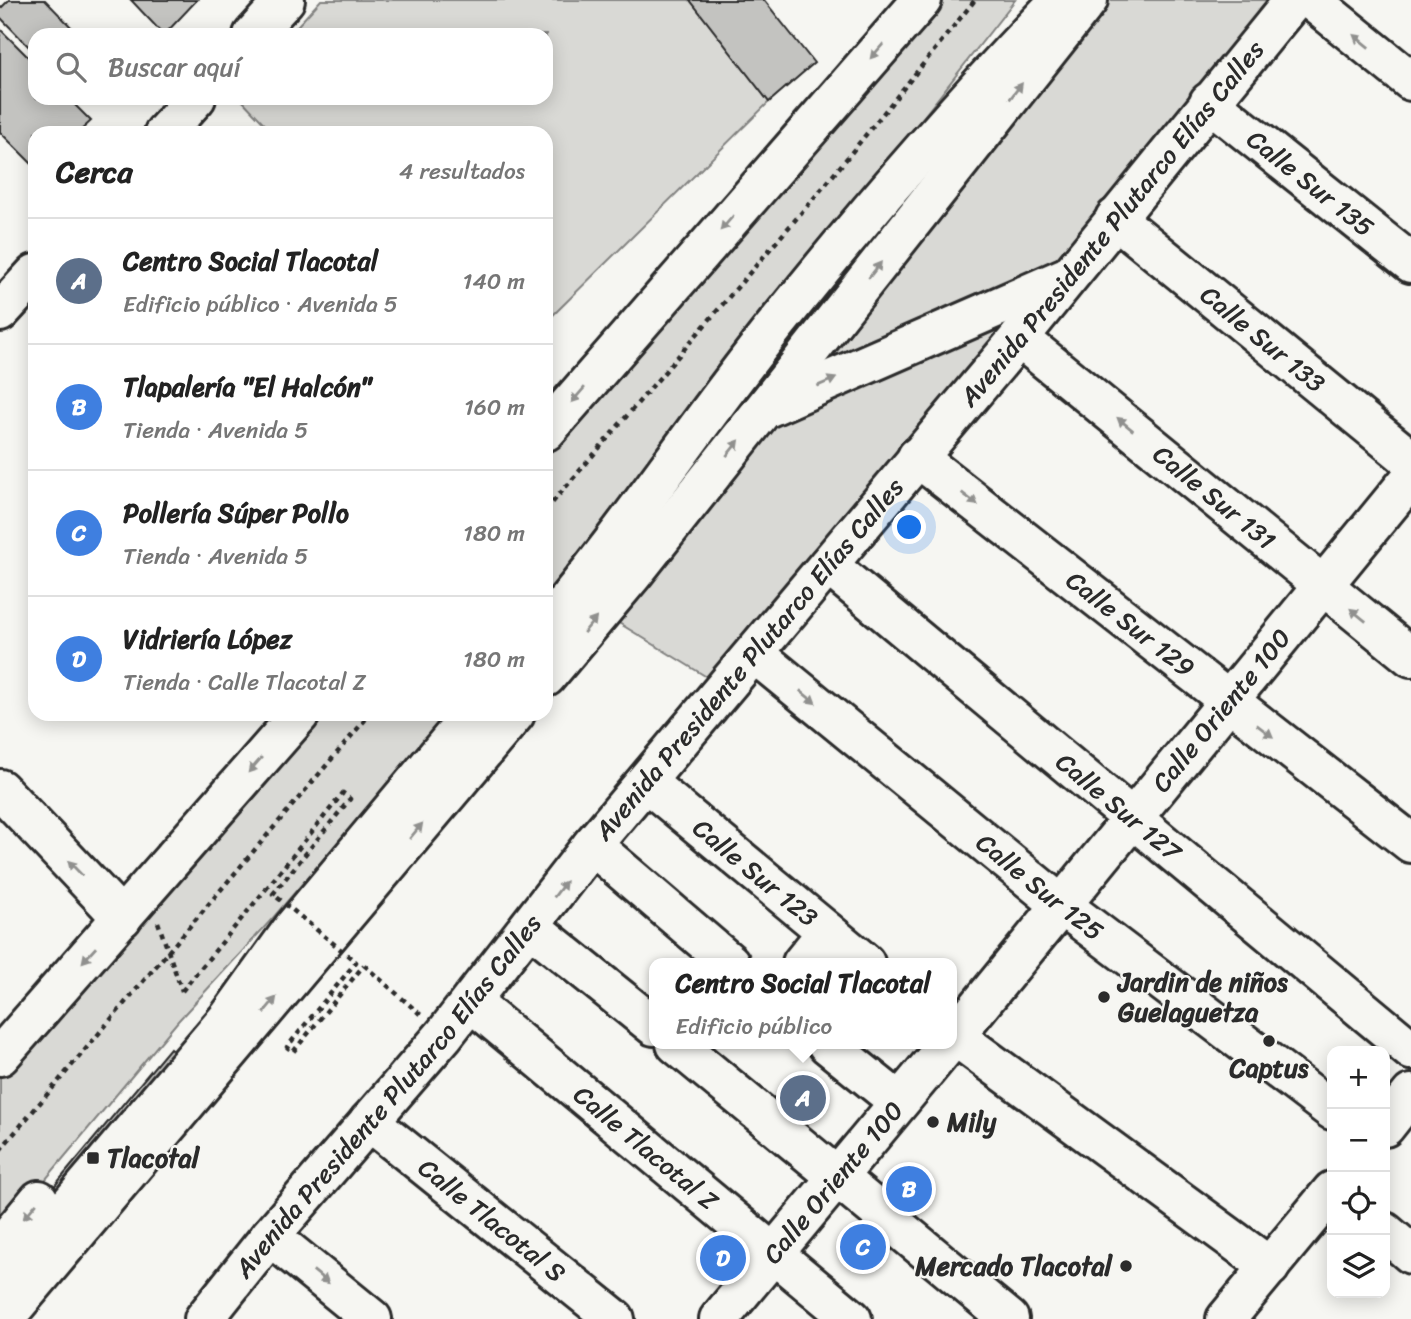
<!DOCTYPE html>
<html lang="es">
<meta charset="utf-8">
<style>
:root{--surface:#fff;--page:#f6f6f6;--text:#222;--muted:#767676;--line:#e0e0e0;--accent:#7c3aed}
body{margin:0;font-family:Sriracha,sans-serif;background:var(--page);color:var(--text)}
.controls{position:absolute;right:21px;bottom:21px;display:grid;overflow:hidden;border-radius:14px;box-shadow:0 4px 18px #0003}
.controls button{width:63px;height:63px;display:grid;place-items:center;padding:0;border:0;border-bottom:2px solid var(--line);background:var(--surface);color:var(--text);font:35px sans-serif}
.you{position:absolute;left:910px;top:528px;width:24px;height:24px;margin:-18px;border:5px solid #fff;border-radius:50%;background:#1a73e8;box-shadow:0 0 0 10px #1a73e833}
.badge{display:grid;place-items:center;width:46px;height:46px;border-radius:50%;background:var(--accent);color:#fff;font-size:23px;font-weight:700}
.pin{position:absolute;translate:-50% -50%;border:4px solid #fff;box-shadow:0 2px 7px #0006}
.popup{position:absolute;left:649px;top:958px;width:308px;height:91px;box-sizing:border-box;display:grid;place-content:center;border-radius:14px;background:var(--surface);filter:drop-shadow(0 2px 5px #0005);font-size:23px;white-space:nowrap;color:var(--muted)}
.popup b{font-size:26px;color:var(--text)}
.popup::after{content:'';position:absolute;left:50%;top:100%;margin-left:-14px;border:14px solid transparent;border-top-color:var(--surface)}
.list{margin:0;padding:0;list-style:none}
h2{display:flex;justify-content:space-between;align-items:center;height:91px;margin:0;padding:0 28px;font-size:30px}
h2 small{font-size:23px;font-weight:400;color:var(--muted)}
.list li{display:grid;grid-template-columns:46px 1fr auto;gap:21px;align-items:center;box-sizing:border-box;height:126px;padding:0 28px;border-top:2px solid var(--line)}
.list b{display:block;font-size:26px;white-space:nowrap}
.list p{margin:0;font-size:23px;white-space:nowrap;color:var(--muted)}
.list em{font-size:23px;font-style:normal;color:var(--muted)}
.icon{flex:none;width:38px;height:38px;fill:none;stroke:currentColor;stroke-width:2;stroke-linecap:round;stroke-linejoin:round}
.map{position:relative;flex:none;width:1411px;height:1319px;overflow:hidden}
.search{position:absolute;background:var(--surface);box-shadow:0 4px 18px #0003;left:28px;top:28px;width:525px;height:77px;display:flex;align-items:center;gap:18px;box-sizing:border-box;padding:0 24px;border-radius:21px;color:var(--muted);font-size:26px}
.panel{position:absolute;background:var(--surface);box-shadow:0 4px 18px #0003;left:28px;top:126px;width:525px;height:595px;border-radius:21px}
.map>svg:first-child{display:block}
.green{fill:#d9d9d5;stroke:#828280;stroke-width:2}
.building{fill:#c3c3c0;stroke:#2b2b2b;stroke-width:2}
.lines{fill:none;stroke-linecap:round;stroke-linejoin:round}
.minor-casing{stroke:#2b2b2b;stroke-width:44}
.major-casing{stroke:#2b2b2b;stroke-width:44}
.path{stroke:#2b2b2b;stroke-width:4.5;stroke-dasharray:5 5;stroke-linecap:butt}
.minor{stroke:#f6f6f2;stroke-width:38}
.major{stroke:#f6f6f2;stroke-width:38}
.path-bridge{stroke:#2b2b2b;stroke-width:4.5;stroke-dasharray:5 5;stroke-linecap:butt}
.oneway{fill:#90908e}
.poi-dot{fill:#2b2b2b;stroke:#f6f6f2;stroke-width:2.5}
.labels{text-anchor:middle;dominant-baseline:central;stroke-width:5;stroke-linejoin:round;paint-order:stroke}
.street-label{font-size:26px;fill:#2b2b2b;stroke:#f6f6f2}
.poi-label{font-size:26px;font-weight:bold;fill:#2b2b2b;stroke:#f6f6f2;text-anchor:start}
</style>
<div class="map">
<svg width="1411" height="1319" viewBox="0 0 1411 1319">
<rect width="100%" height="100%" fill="#f6f6f2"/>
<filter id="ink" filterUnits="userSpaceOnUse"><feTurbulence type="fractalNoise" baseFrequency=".0143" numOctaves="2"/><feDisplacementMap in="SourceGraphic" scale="14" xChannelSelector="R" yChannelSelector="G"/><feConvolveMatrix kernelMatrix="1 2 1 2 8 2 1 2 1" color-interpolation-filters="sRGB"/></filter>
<g filter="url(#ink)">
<g class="green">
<path d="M321 0H690L769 102 546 322V133H273L240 98H546V35H289Z"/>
<path d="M934 0H1015L888 162 764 308 546 599V445Z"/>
<path d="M1094 0H1281L1062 266 817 379Z"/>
<path d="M1032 304 715 682 614 620 787 410Z"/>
<path d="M311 714H448L272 919 178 1021 0 1234V1071Z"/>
</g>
<g class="building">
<path d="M9 0H45L79 35H35V53L0 17V9Z"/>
<path d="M131 0H197L164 35Z"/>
<path d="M690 0H764L814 63 769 102Z"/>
<path d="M0 29 35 64V98H68L91 121 78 133H35V167L0 132Z"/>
<path d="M170 1048 187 1063 0 1251Z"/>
</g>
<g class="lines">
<defs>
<g id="minor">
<path d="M1311 0 1411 81"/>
<path d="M253 35 285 0"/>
<path id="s1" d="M1209 102 1411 263"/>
<path d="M164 133 196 98"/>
<path id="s2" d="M1115 218 1411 460"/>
<path d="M0 312 35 274"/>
<path id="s3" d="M1019 338 1411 657"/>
<path id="s4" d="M917 457 1411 843"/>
<path id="s5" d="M828 565 1411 1050"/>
<path d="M546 626C626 531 694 428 771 331 862 217 958 106 1060 0"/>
<path id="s6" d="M755 654 1060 904 1332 1110"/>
<path id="s7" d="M646 782 865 963"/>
<path d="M0 789 122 918"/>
<path d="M592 845 730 963"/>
<path d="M531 927 654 1026"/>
<path d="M802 963 827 932"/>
<path id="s8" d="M471 1002 852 1319"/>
<path d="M952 1034 1270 1267"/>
<path id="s9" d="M952 1039 1411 478"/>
<path d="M676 1044 1009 1319"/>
<path d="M827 1044 899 1102"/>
<path id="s10" d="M369 1121 615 1319"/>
<path d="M1385 1127 1411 1094"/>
<path d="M1385 1232 1411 1254"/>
<path d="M270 1236 372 1319"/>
<path d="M0 1247 39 1200"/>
<path d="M0 1287 229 1017 293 928 472 714"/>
<path id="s11" d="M204 1319 270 1236 444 1035 592 845 1019 338 1294 0"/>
<path id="s12" d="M719 1319 948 1044"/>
<path d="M1226 1319 1332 1191"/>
</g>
<g id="major">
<path d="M769 407 1064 278"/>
<path d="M546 431 922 0"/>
<path d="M546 677 633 574 1088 0"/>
<path d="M0 1056 300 714"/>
<path d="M4 1319 515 714"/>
</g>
</defs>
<use href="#minor" class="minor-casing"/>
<use href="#major" class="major-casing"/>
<g class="path">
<path d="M546 510 826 184 975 0"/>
<path d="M158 922 182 991"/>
<path d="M364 965 421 1015"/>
<path d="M182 991 266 889"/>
<path d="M0 1150 370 714"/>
</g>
<use href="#minor" class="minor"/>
<use href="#major" class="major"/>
<path class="path-bridge" d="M266 889 343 793 350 799 273 894 356 962 287 1047 293 1052 364 965"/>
</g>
<defs><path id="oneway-solid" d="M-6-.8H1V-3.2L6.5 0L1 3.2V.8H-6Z" transform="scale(1.75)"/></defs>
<g class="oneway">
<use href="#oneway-solid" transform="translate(1361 41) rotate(-141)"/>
<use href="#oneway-solid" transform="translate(877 51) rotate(131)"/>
<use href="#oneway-solid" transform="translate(1016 91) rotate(-52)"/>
<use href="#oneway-solid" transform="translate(727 223) rotate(131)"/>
<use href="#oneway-solid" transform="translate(875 270) rotate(-52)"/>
<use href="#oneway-solid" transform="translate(827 382) rotate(-23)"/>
<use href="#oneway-solid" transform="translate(578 395) rotate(131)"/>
<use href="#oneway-solid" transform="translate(1125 424) rotate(-141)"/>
<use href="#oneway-solid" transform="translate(733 448) rotate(-51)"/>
<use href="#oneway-solid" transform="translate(970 499) rotate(38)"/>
<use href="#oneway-solid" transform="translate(1358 615) rotate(-141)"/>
<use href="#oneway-solid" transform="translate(590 625) rotate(-50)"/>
<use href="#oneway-solid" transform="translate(808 697) rotate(39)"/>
<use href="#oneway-solid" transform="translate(1265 731) rotate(37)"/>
<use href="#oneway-solid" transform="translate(255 765) rotate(131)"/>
<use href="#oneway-solid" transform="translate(416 831) rotate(-50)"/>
<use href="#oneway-solid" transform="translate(75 868) rotate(-134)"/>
<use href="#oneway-solid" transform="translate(560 889) rotate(-53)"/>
<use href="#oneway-solid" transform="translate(89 955) rotate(132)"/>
<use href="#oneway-solid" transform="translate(270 1005) rotate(-50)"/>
<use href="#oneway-solid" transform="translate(30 1211) rotate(130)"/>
<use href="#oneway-solid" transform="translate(321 1277) rotate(39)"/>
</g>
</g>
<g class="poi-dot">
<circle cx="1104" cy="997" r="7"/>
<circle cx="1269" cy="1041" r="7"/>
<circle cx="933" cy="1122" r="7"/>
<rect x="86" y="1151" width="14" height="14" rx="3.5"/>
<circle cx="1126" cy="1266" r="7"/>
</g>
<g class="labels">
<g class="street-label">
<text stroke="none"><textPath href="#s1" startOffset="130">Calle Sur 135</textPath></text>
<text stroke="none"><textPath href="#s11" startOffset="1423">Avenida Presidente Plutarco Elías Calles</textPath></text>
<text stroke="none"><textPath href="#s2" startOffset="191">Calle Sur 133</textPath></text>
<text stroke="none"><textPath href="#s3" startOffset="252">Calle Sur 131</textPath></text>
<text stroke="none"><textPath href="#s4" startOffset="271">Calle Sur 129</textPath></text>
<text stroke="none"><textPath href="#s11" startOffset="856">Avenida Presidente Plutarco Elías Calles</textPath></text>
<text stroke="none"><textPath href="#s9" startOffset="425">Calle Oriente 100</textPath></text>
<text stroke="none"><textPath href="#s5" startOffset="378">Calle Sur 127</textPath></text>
<text stroke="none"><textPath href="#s7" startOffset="142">Calle Sur 123</textPath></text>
<text stroke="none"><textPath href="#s6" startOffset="368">Calle Sur 125</textPath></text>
<text stroke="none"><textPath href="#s11" startOffset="289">Avenida Presidente Plutarco Elías Calles</textPath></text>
<text stroke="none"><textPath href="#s8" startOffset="228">Calle Tlacotal Z</textPath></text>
<text stroke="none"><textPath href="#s12" startOffset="178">Calle Oriente 100</textPath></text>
<text stroke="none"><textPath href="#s10" startOffset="158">Calle Tlacotal S</textPath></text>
</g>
<g class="poi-label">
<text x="1118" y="982">Jardin de niños<tspan x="1118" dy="30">Guelaguetza</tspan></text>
<text x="1269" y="1068" text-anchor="middle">Captus</text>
<text x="947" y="1122">Mily</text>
<text x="107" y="1158">Tlacotal</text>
<text x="1112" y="1266" text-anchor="end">Mercado Tlacotal</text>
</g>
</g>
</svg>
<div class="controls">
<button>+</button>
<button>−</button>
<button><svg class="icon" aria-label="locate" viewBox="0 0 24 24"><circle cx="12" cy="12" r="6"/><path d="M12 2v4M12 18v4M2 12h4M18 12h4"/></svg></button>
<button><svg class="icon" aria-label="layers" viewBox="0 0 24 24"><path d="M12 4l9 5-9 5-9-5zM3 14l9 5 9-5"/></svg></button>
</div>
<div class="you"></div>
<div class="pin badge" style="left:803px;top:1098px;background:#5c6f8a">A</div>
<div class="popup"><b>Centro Social Tlacotal</b>Edificio público</div>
<div class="pin badge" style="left:909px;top:1189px;background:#3f7fe0">B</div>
<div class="pin badge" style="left:863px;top:1247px;background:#3f7fe0">C</div>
<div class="pin badge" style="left:723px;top:1258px;background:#3f7fe0">D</div>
<div class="search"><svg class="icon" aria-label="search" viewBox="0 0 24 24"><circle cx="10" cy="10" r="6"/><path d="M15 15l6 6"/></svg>Buscar aquí</div>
<section class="panel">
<h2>Cerca<small>4 resultados</small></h2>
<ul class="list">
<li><span class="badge" style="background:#5c6f8a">A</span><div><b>Centro Social Tlacotal</b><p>Edificio público · Avenida 5</p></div><em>140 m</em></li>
<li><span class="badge" style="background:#3f7fe0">B</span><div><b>Tlapalería &quot;El Halcón&quot;</b><p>Tienda · Avenida 5</p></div><em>160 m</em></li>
<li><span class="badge" style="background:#3f7fe0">C</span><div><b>Pollería Súper Pollo</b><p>Tienda · Avenida 5</p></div><em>180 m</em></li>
<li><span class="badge" style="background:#3f7fe0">D</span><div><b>Vidriería López</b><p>Tienda · Calle Tlacotal Z</p></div><em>180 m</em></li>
</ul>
</section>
</div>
